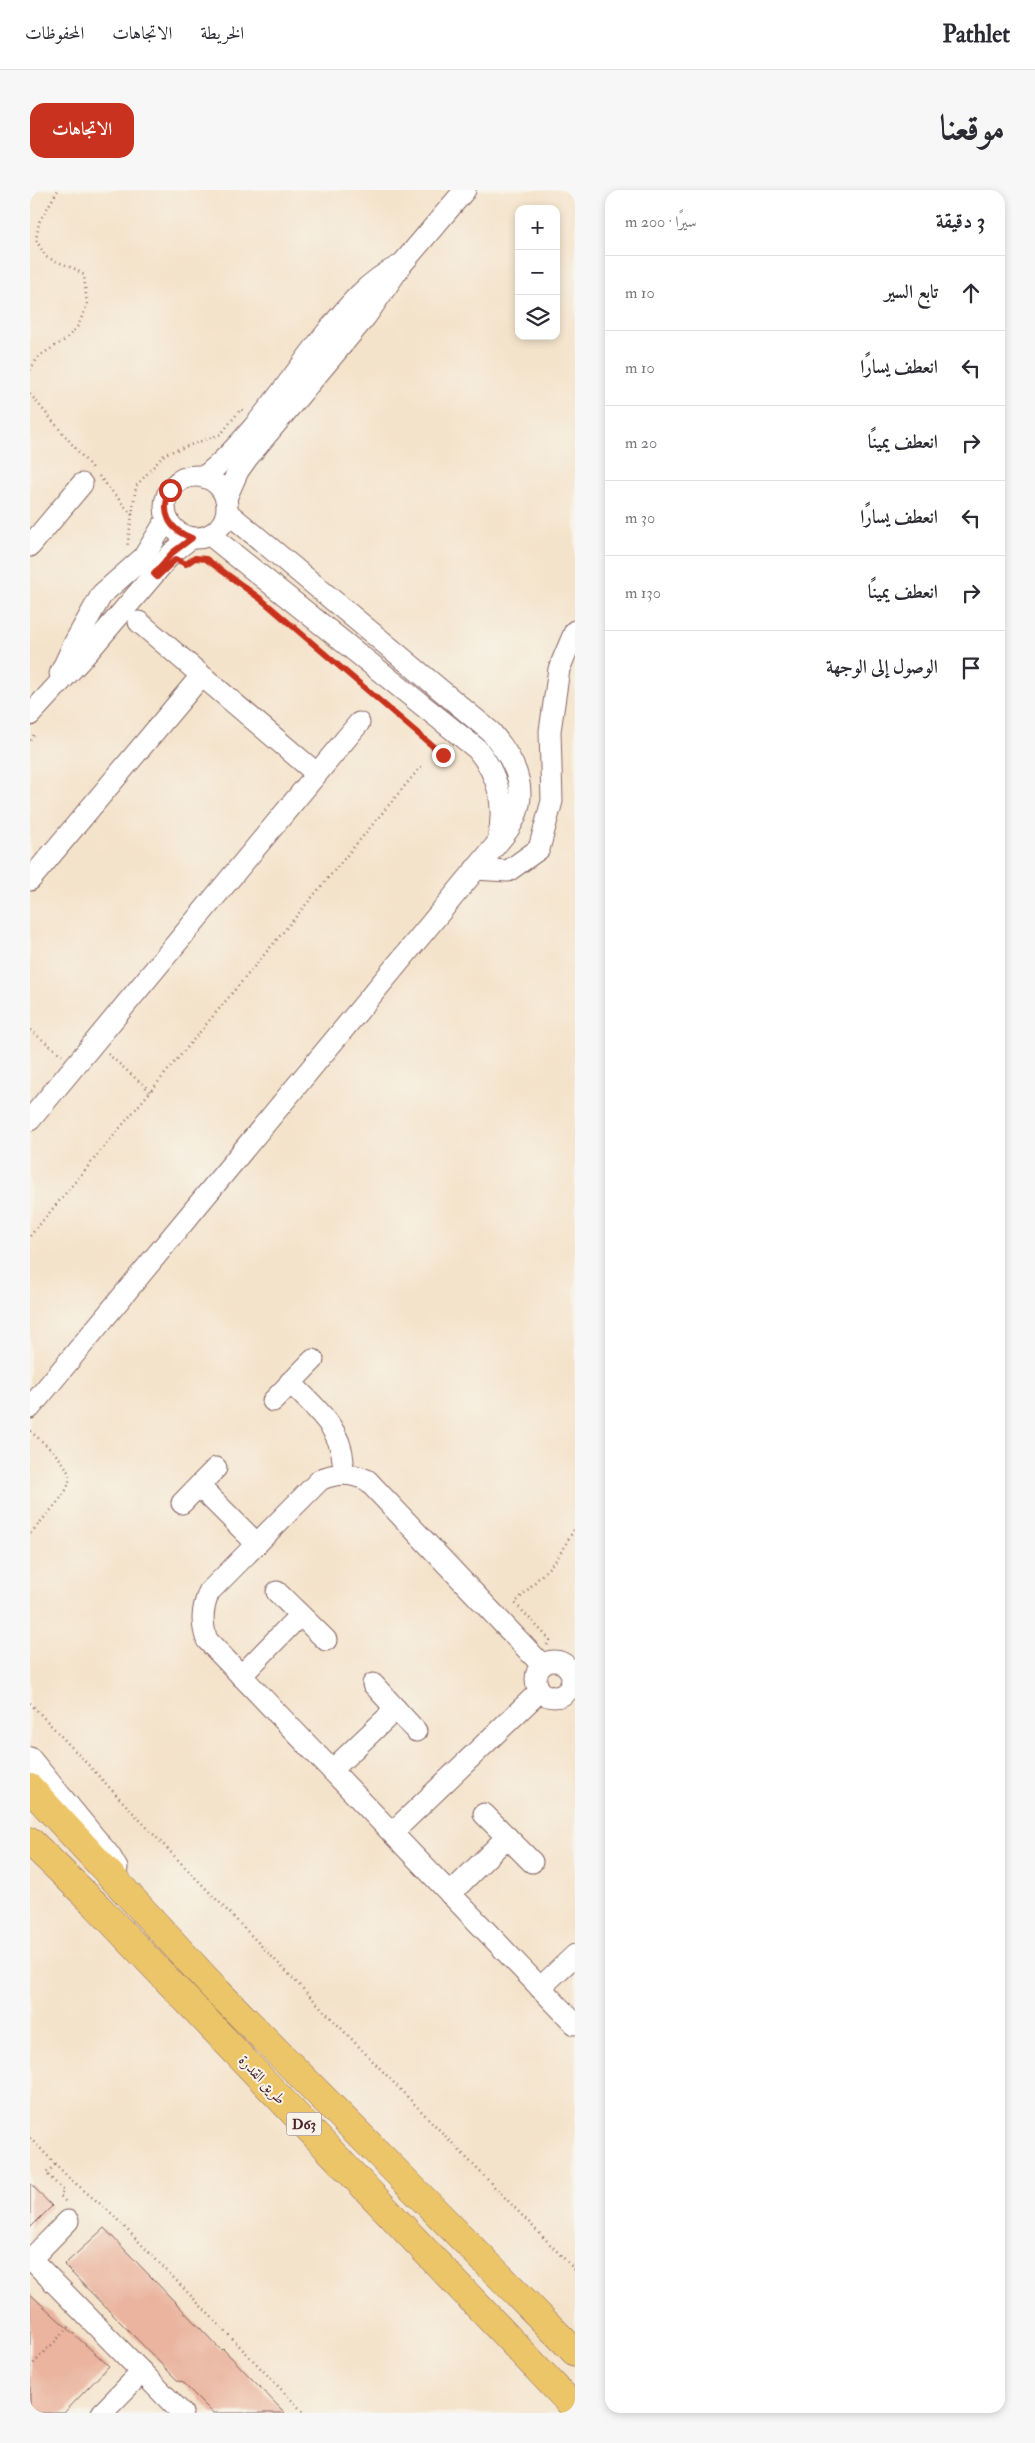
<!DOCTYPE html>
<html lang="ar">
<meta charset="utf-8">
<style>
:root{--surface:#fff;--page:#f7f7f7;--text:#2b2b33;--muted:#7c7c81;--line:#e1e1e2;--accent:#c8321e}
body{margin:0;font-family:"IM FELL Double Pica",Amiri,serif;background:var(--page);color:var(--text);direction:rtl}
.controls{position:absolute;right:15px;top:15px;display:grid;overflow:hidden;border-radius:10px;box-shadow:0 2px 8px #0003}
.controls button{width:45px;height:45px;display:grid;place-items:center;padding:0;border:0;border-bottom:1px solid var(--line);background:var(--surface);color:var(--text);font:25px sans-serif}
.stop{position:absolute;width:15px;height:15px;margin:-11px;border:4px solid #c8321e;border-radius:50%;background:#fff}
.stop.end{background:#c8321e;border-color:#fff;box-shadow:0 1px 5px #0008}
.list{margin:0;padding:0;list-style:none}
h2{display:flex;justify-content:space-between;align-items:center;height:65px;margin:0;padding:0 20px;font-size:21px}
h2 small{font-size:16px;font-weight:400;color:var(--muted)}
.list li{display:grid;grid-template-columns:32px 1fr auto;gap:15px;align-items:center;box-sizing:border-box;height:75px;padding:0 20px;border-top:1px solid var(--line)}
.list b{display:block;font-size:19px;white-space:nowrap}
.list em{font-size:16px;font-style:normal;color:var(--muted)}
.icon{flex:none;width:28px;height:28px;fill:none;stroke:currentColor;stroke-width:2;stroke-linecap:round;stroke-linejoin:round}
.map{position:relative;flex:none;width:545px;height:2223px;overflow:hidden;direction:ltr;border-radius:15px}
header{display:flex;align-items:center;gap:30px;box-sizing:border-box;height:70px;padding:0 25px;background:var(--surface);border-bottom:1px solid var(--line)}
header strong{font-size:24px}
nav{display:flex;gap:28px;margin-inline-start:auto;font-size:18px}
.intro{display:flex;align-items:center;justify-content:space-between;box-sizing:border-box;height:120px;padding:0 30px}
h1{margin:0;font-size:35px}
.button{padding:12px 22px;border-radius:15px;background:var(--accent);color:#fff;font-size:18px;font-weight:700}
main{display:flex;gap:30px;padding:0 30px}
aside{flex:1;background:var(--surface);border-radius:15px;box-shadow:0 2px 8px #0003}
.map>svg:first-child{display:block}
.building{fill:#eab49e}
.lines{fill:none;stroke-linecap:round;stroke-linejoin:round}
.minor-casing{stroke:#866463;stroke-width:23}
.major-casing{stroke:#866463;stroke-width:29}
.path{stroke:#866463;stroke-width:2.5;stroke-dasharray:1 4;stroke-linecap:butt}
.minor{stroke:#fff;stroke-width:21}
.major{stroke:#edc569;stroke-width:28}
.route{stroke:#c8321e;stroke-width:6}
.labels{text-anchor:middle;dominant-baseline:central;stroke-width:4;stroke-linejoin:round;paint-order:stroke}
.shield{fill:#f7f3e8;stroke:#7e5f64;stroke-width:1}
.shield-label{font-size:14px;font-weight:bold;fill:#4a1f2b}
.street-label{font-size:15px;fill:#4a1f2b;stroke:#f7f3e8}
</style>
<header>
<strong>Pathlet</strong>
<nav><a>الخريطة</a><a>الاتجاهات</a><a>المحفوظات</a></nav>
</header>
<div class="intro"><h1>موقعنا</h1><a class="button">الاتجاهات</a></div>
<main>
<aside>
<h2>3 دقيقة<small>سيرًا · 200 m</small></h2>
<ul class="list">
<li><svg class="icon" aria-label="ahead" viewBox="0 0 24 24"><path d="M12 20V5M6 11l6-6 6 6"/></svg><div><b>تابع السير</b></div><em>10 m</em></li>
<li><svg class="icon" aria-label="left" viewBox="0 0 24 24"><path d="M17 20v-9H6M10 6l-5 5 5 5"/></svg><div><b>انعطف يسارًا</b></div><em>10 m</em></li>
<li><svg class="icon" aria-label="right" viewBox="0 0 24 24"><path d="M7 20v-9h11M14 6l5 5-5 5"/></svg><div><b>انعطف يمينًا</b></div><em>20 m</em></li>
<li><svg class="icon" aria-label="left" viewBox="0 0 24 24"><path d="M17 20v-9H6M10 6l-5 5 5 5"/></svg><div><b>انعطف يسارًا</b></div><em>30 m</em></li>
<li><svg class="icon" aria-label="right" viewBox="0 0 24 24"><path d="M7 20v-9h11M14 6l5 5-5 5"/></svg><div><b>انعطف يمينًا</b></div><em>130 m</em></li>
<li><svg class="icon" aria-label="arrive" viewBox="0 0 24 24"><path d="M6 21V4h12l-3 4 3 4H6"/></svg><div><b>الوصول إلى الوجهة</b></div></li>
</ul>
</aside>
<div class="map">
<svg width="545" height="2223" viewBox="0 0 545 2223">
<rect width="100%" height="100%" fill="#f7f3e8"/>
<filter id="ink" filterUnits="userSpaceOnUse"><feTurbulence type="fractalNoise" baseFrequency=".02" numOctaves="2"/><feDisplacementMap in="SourceGraphic" scale="10" xChannelSelector="R" yChannelSelector="G"/><feConvolveMatrix kernelMatrix="1 2 1 2 8 2 1 2 1" color-interpolation-filters="sRGB"/></filter>
<filter id="wash" filterUnits="userSpaceOnUse"><feTurbulence type="fractalNoise" baseFrequency=".0096" numOctaves="4" result="noise"/><feDisplacementMap in="SourceGraphic" scale="20" xChannelSelector="R" yChannelSelector="G"/><feGaussianBlur stdDeviation="1.12" result="paint"/><feColorMatrix in="noise" values="0 0 0 0 0 0 0 0 0 0 0 0 0 0 0 0 0 1.4 0 .05"/><feComposite in="paint" operator="in"/></filter>
<g filter="url(#wash)">
<rect width="100%" height="100%" fill="#f4e3cb"/>
<g id="blocks">
<g class="building">
<path d="M0 1993 22 2016 0 2038Z"/>
<path d="M74 2038 191 2160 193 2159 255 2223H183L151 2191 149 2192 34 2075Z"/>
<path d="M0 2104 79 2176 34 2223H0Z"/>
</g>
</g>
</g>
<g filter="url(#ink)">
<use href="#blocks" fill-opacity="0" stroke="#866463" stroke-width="1"/>
<g class="lines">
<defs>
<g id="minor">
<circle cx="166" cy="317" r="31"/>
<path d="M174 287C219 251 257 193 293 147 315 120 335 93 367 77"/>
<path d="M196 308 208 281 218 267 336 126 372 74 435 0"/>
<path d="M180 345 447 559C469 586 476 615 468 650"/>
<path d="M0 356 52 294"/>
<path d="M109 432 286 583"/>
<path d="M30 484 45 452 72 404 113 368 137 329"/>
<path d="M0 525 58 462 142 363 161 348"/>
<path d="M445 679 478 681 509 659 522 611 520 541 529 479 545 441"/>
<path d="M0 690 171 486"/>
<path d="M0 930 329 533"/>
<path d="M260 1192C282 1215 311 1237 313 1271"/>
<path d="M243 1211 283 1170"/>
<path d="M0 1218 475 644C503 607 488 574 461 542L197 322"/>
<path d="M169 1296 227 1354"/>
<path d="M152 1313 186 1278"/>
<path d="M247 1402 296 1450"/>
<circle cx="524" cy="1489" r="18"/>
<path d="M512 1475 337 1290C321 1283 307 1282 290 1290L179 1402C172 1419 171 1433 177 1450L545 1834"/>
<path d="M211 1486 270 1425"/>
<path d="M343 1494 386 1541"/>
<path d="M0 1568 80 1666 87 1678"/>
<path d="M302 1580 366 1519"/>
<path d="M454 1624 502 1672"/>
<path d="M362 1643 510 1501"/>
<path d="M420 1704 477 1647"/>
<path d="M510 1798 545 1765"/>
<path d="M1 2069 152 2223"/>
<path d="M0 2070 38 2031"/>
<path d="M72 2223 112 2182"/>
</g>
<g id="major">
<path d="M0 1598 189 1803 545 2162"/>
<path d="M0 1651 65 1714 545 2218"/>
</g>
</defs>
<use href="#minor" class="minor-casing"/>
<use href="#major" class="major-casing"/>
<g class="path">
<path d="M0 180 9 166 35 150 48 136 57 115 54 85 45 79 16 67 6 50 9 32 28 0"/>
<path d="M0 204 62 278"/>
<path d="M69 286 102 325 97 358"/>
<path d="M102 325 106 296 135 264 191 244 211 219 213 221"/>
<path d="M166 368 176 369 192 380"/>
<path d="M272 445 413 565"/>
<path d="M0 550 6 542"/>
<path d="M0 840 32 865"/>
<path d="M78 864 120 901"/>
<path d="M0 1046 393 574"/>
<path d="M0 1241C59 1291 45 1291 0 1344"/>
<path d="M517 1455 520 1450 485 1413 527 1369 545 1338"/>
<path d="M527 1463 534 1462 545 1475"/>
<path d="M523 1512 534 1514 545 1503"/>
<path d="M0 1513 125 1646 545 2080"/>
<path d="M0 1948 39 1988 80 2022 274 2223"/>
<path d="M25 1975 16 1983 34 2001 30 2006 37 2013"/>
<path d="M0 2177 41 2135"/>
</g>
<use href="#minor" class="minor"/>
<use href="#major" class="major"/>
</g>
</g>
<g class="lines" filter="url(#ink)">
<path class="route" d="M140 300C130 323 139 340 162 348L142 363 124 384 127 387 146 369 156 374 165 368 176 369 232 410 413 565"/>
</g>
<g class="labels">
<rect class="shield" x="256.5" y="1922.5" width="35" height="23" rx="4"/>
<g class="shield-label">
<text x="274" y="1934">D63</text>
</g>
<g class="street-label">
<text transform="translate(232 1890) rotate(47)">طريق القدرة</text>
</g>
</g>
</svg>
<div class="controls">
<button>+</button>
<button>−</button>
<button><svg class="icon" aria-label="layers" viewBox="0 0 24 24"><path d="M12 4l9 5-9 5-9-5zM3 14l9 5 9-5"/></svg></button>
</div>
<div class="stop" style="left:140px;top:300px"></div>
<div class="stop end" style="left:413px;top:565px"></div>
</div>
</main>
